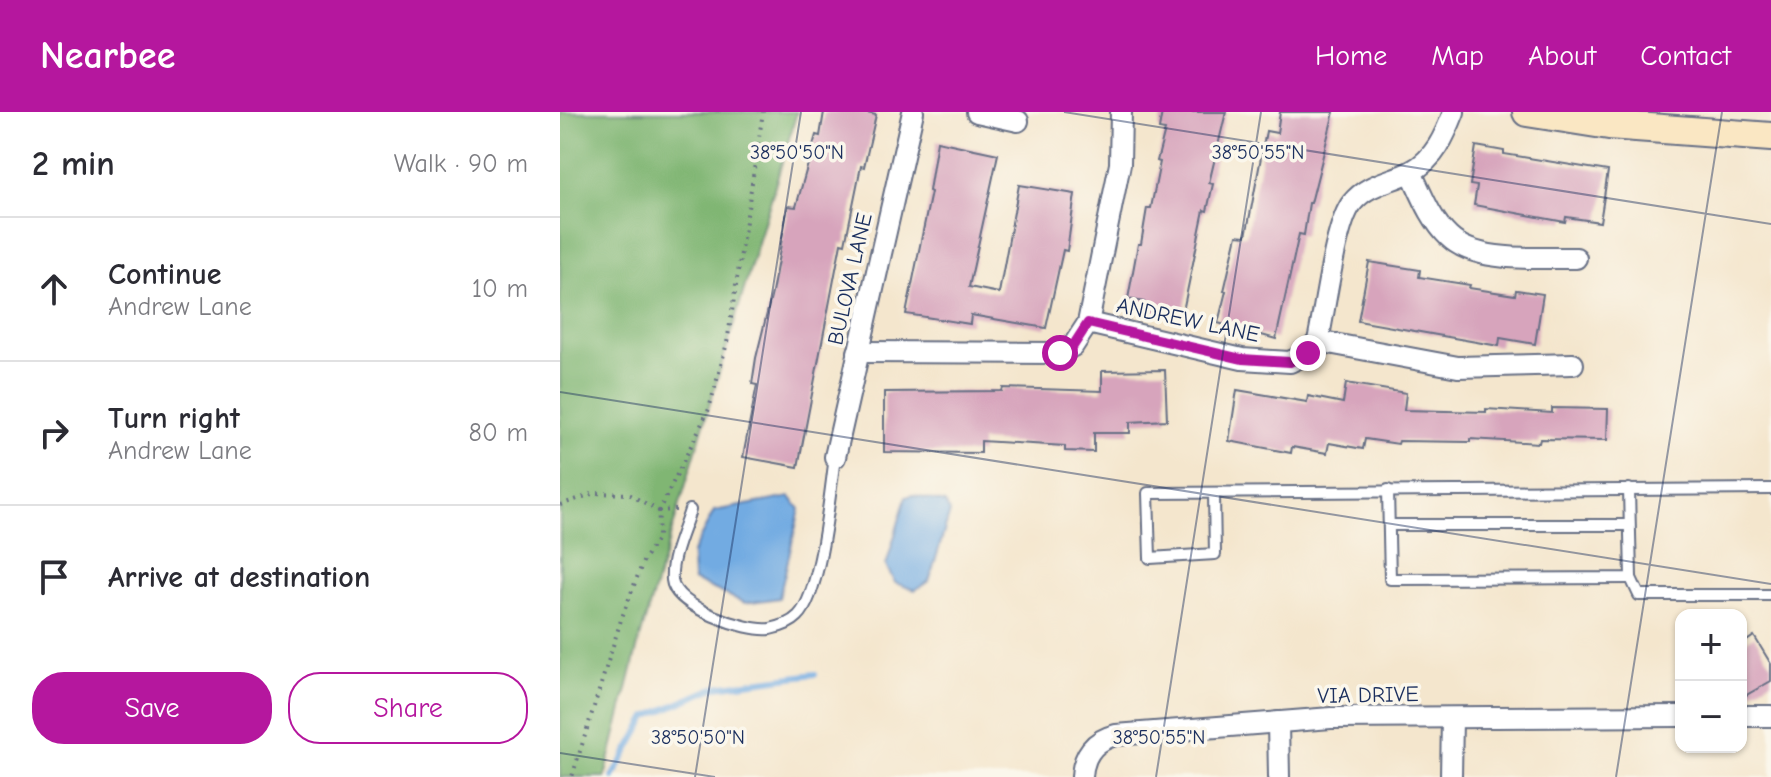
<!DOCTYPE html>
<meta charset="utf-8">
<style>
:root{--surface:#fff;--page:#f2f2f3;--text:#2b2b33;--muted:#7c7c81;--line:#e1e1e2;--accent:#b5179e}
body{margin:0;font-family:"Comic Neue",sans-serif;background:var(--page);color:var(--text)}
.controls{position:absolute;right:24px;bottom:24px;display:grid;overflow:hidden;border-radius:16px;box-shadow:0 2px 6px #0004}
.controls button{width:72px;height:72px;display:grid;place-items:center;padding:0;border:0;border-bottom:2px solid var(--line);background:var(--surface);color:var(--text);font:40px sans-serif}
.stop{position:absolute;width:24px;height:24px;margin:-18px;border:6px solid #b5179e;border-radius:50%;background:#fff}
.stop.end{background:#b5179e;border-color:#fff;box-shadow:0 2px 8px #0008}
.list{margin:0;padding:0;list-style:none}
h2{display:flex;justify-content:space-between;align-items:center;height:104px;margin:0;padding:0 32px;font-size:34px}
h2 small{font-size:26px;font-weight:400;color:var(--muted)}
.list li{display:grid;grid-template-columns:52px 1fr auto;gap:24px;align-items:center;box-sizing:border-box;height:144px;padding:0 32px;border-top:2px solid var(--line)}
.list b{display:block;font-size:30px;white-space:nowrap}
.list p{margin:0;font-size:26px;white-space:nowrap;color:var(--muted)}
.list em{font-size:26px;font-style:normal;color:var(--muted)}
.actions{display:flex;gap:16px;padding:24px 32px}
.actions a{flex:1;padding:18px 0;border:2px solid var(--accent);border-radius:32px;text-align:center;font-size:28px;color:var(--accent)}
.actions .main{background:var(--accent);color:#fff}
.icon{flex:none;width:44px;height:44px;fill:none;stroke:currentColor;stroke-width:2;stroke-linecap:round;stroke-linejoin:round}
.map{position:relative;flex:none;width:1211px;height:665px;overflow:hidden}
header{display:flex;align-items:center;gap:48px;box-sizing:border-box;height:112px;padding:0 40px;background:var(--accent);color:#fff}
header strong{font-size:38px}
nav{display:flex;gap:44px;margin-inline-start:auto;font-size:28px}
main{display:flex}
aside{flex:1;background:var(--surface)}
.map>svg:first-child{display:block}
.forest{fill:#80b673;stroke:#4e7268;stroke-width:2}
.water{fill:#72abe2;stroke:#466da0;stroke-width:2}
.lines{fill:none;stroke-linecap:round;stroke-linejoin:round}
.stream{stroke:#72abe2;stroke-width:6}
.building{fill:#d7a4bc}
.service-casing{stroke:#676f85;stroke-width:14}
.minor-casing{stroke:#676f85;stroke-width:24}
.secondary-casing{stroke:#676f85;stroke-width:32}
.path{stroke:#676f85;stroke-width:4;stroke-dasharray:2 6;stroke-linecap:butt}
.service{stroke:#fff;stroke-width:10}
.minor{stroke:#fff;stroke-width:20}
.secondary{stroke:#fae7c3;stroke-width:28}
.route{stroke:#b5179e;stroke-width:10}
.ticks{fill:none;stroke:#1b2f5e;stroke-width:2;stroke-opacity:0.45}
.labels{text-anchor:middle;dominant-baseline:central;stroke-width:7;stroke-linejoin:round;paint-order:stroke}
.street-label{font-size:22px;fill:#1b2f5e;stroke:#fbf7ec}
.ticks-label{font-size:20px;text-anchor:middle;fill:#1b2f5e;stroke:#fbf7ec;stroke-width:7;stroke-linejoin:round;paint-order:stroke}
</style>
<header>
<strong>Nearbee</strong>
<nav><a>Home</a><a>Map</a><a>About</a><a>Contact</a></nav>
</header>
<main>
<aside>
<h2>2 min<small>Walk · 90 m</small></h2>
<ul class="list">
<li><svg class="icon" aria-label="ahead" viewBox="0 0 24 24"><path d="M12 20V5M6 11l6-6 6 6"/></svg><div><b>Continue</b><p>Andrew Lane</p></div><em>10 m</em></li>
<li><svg class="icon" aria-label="right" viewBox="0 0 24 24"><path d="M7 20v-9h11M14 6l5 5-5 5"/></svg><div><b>Turn right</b><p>Andrew Lane</p></div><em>80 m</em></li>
<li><svg class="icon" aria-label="arrive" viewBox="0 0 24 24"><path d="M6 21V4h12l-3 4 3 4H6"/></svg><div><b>Arrive at destination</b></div></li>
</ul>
<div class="actions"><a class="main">Save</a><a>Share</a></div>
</aside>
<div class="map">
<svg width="1211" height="665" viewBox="0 0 1211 665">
<rect width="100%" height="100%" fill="#fbf7ec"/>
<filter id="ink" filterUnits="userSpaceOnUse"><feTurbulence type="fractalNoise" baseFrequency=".0125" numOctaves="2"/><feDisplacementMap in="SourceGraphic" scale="16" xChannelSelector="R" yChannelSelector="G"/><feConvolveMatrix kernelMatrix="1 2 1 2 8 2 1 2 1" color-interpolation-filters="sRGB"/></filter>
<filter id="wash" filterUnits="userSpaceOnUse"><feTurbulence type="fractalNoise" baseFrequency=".006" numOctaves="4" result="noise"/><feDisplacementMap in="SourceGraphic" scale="32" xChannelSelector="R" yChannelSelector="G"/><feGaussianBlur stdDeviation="1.8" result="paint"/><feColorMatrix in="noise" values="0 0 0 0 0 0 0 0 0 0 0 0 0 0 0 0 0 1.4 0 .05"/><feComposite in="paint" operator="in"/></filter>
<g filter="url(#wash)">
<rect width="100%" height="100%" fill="#f4e6cd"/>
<path class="forest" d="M0 0H237L79 529 45 665H0Z"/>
<g class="water">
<path d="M352 383 385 391 390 400 369 469 355 478 335 471 326 454 346 385Z"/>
<path d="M230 385 240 397 219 486 185 491 133 468 132 441 154 399Z"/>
</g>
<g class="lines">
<path class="stream" d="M53 665 87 605 156 575 255 562"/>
</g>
<g id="blocks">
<g class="building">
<path d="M264 0H302L316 3 304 55 301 54 285 132 281 131 238 355 183 345 197 273 192 272 196 246 212 181 228 94 236 95 256 23 260 24Z"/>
<path d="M602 0H666L649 71 653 72 647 99 644 98 622 204 583 198 584 190 568 187 578 132H581L587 96H591L600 50 597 49 605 18 599 17Z"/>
<path d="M720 0H774L751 91H749L744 123 739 122 716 227 658 211 666 179H664L677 123 686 124 706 19 717 21Z"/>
<path d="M377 29 438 42 409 175 439 181 459 73 515 82 507 139 503 138 486 216 411 203 410 212 346 202 371 80 369 79Z"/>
<path d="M916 34 944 39V42L1048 59 1040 110 1006 105 1005 110 914 93 917 74 910 73Z"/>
<path d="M809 150 860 158 859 165 910 173 909 176 955 183 956 178 983 182 975 232 940 226 939 234 798 209Z"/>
<path d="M605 258 607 308 570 310V321H534V340L505 339V334L421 329V341L324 340V280L442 279 443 276 542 279V259Z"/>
<path d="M786 271 846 281 844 298 926 300V297L992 301V296L1048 297 1047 328 980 327 979 331 910 327V330L839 329 838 332 805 327 803 337 769 331 767 341 732 335 731 341 669 329 677 278 747 290 748 284 783 291Z"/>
<path d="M1194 524 1211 552V569L1181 586V533Z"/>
</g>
</g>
</g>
<g filter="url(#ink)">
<use href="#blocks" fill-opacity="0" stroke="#676f85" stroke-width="2"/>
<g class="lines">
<defs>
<g id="service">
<path d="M828 378 830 467 1071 466 1069 377"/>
<path d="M654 382 655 442 590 446 588 381 1211 377"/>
<path d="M130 398C124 418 110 446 112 468 114 495 187 520 210 517 220 515 231 511 238 504 261 482 270 379 275 345"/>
<path d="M829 413H1069"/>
<path d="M1071 466 1079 483H1211"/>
</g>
<g id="minor">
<path d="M417 0 458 9"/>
<path d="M851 60C861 81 871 108 889 125 917 152 980 145 1016 146"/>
<path d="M528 211 682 247 730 250 748 241 758 229C765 198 775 112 792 91 808 71 831 70 852 59 875 47 885 23 894 0"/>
<path d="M758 229 898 255 1013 252"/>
<path d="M298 240 500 241 513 234 528 211 560 52 561 0"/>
<path d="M275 345 353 0"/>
<path d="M1181 604H1211"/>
<path d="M718 610 719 665"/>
<path d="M522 665C523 643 534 628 556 623L771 606 1121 604"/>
<path d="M891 665 892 606"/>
</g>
<path id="secondary" d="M967 0 1049 13 1211 25"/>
</defs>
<use href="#service" class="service-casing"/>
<use href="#minor" class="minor-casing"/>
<use href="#secondary" class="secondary-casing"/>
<g class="path">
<path d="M0 393 35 381 69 382 99 399 98 426 84 447 61 508 12 665"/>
<path d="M116 398 99 399 149 297 167 231 203 0"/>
</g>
<use href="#service" class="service"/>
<use href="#minor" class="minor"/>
<use href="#secondary" class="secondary"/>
</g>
</g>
<g class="lines" filter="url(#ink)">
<path class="route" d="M500 241 513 234 528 211 682 247 730 250 748 241"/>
</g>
<path class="ticks" d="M504 0 1211 112M0 280 1211 472M0 641 155 665M135 665 241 0M596 665 701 0M1056 665 1162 0"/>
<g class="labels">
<g class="street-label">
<text transform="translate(290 167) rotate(-77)">BULOVA LANE</text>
<text transform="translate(628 208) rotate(12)">ANDREW LANE</text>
<text transform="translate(808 583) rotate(-1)">VIA DRIVE</text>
</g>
</g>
<g class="ticks-label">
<text x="237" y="47">38°50'50"N</text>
<text x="698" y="47">38°50'55"N</text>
<text x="138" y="632">38°50'50"N</text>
<text x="599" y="632">38°50'55"N</text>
</g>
</svg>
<div class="controls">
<button>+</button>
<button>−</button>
</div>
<div class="stop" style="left:500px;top:241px"></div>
<div class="stop end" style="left:748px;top:241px"></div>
</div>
</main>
